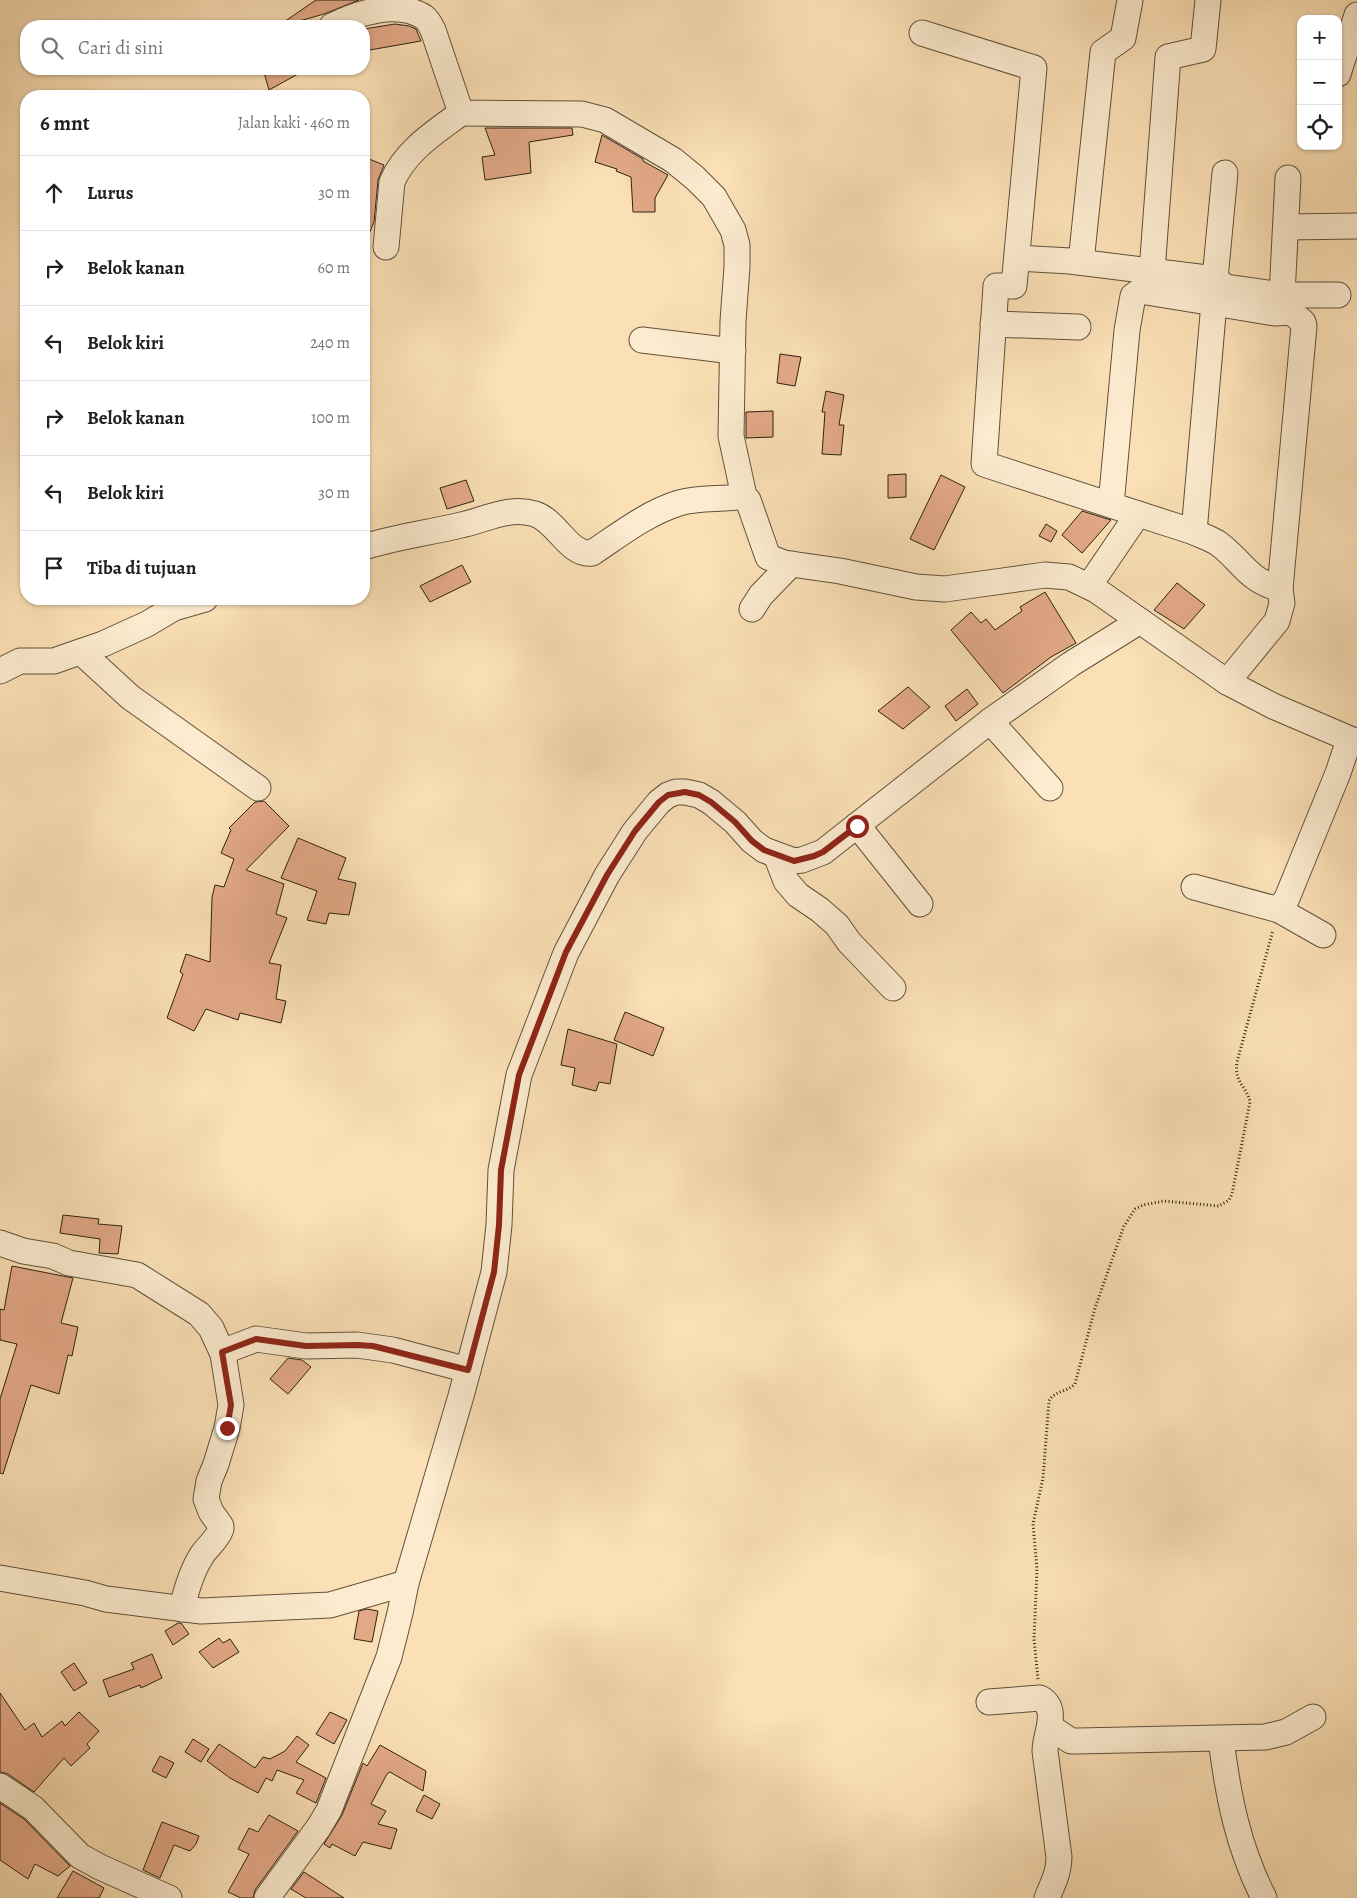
<!DOCTYPE html>
<html lang="id">
<meta charset="utf-8">
<style>
:root{--surface:#fff;--page:#f2f2f2;--text:#202124;--muted:#757577;--line:#e0e0e0}
body{margin:0;font-family:Alegreya,serif;background:var(--page);color:var(--text)}
.controls{position:absolute;right:15px;top:15px;display:grid;overflow:hidden;border-radius:10px;box-shadow:0 1px 4px #0004}
.controls button{width:45px;height:45px;display:grid;place-items:center;padding:0;border:0;border-bottom:1px solid var(--line);background:var(--surface);color:var(--text);font:25px sans-serif}
.stop{position:absolute;width:15px;height:15px;margin:-11px;border:4px solid #8f2418;border-radius:50%;background:#fff}
.stop.end{background:#8f2418;border-color:#fff;box-shadow:0 1px 5px #0008}
.list{margin:0;padding:0;list-style:none}
h2{display:flex;justify-content:space-between;align-items:center;height:65px;margin:0;padding:0 20px;font-size:21px}
h2 small{font-size:16px;font-weight:400;color:var(--muted)}
.list li{display:grid;grid-template-columns:32px 1fr auto;gap:15px;align-items:center;box-sizing:border-box;height:75px;padding:0 20px;border-top:1px solid var(--line)}
.list b{display:block;font-size:19px;white-space:nowrap}
.list em{font-size:16px;font-style:normal;color:var(--muted)}
.icon{flex:none;width:28px;height:28px;fill:none;stroke:currentColor;stroke-width:2;stroke-linecap:round;stroke-linejoin:round}
.map{position:relative;flex:none;width:1357px;height:1898px;overflow:hidden}
.search{position:absolute;background:var(--surface);box-shadow:0 1px 4px #0004;left:20px;top:20px;width:350px;height:55px;display:flex;align-items:center;gap:12px;box-sizing:border-box;padding:0 18px;border-radius:20px;color:var(--muted);font-size:19px}
.panel{position:absolute;background:var(--surface);box-shadow:0 1px 4px #0004;left:20px;top:90px;width:350px;height:515px;border-radius:20px}
.map>svg:first-child{display:block}
.building{fill:#e3a987;stroke:#2d2112}
.lines{fill:none;stroke-linecap:round;stroke-linejoin:round}
.minor-casing{stroke:#60513b;stroke-width:27}
.path{stroke:#2d2112;stroke-width:3;stroke-dasharray:1 2.5;stroke-linecap:butt}
.minor{stroke:#fcebcf;stroke-width:25}
.route{stroke:#8f2418;stroke-width:6}
</style>
<div class="map">
<svg width="1357" height="1898" viewBox="0 0 1357 1898">
<rect width="100%" height="100%" fill="#fbe0b5"/>
<filter id="stains"><feTurbulence type="fractalNoise" baseFrequency=".004" numOctaves="4"/><feColorMatrix values="0 0 0 0 .2 0 0 0 0 .09 0 0 0 0 .02 0 0 0 .5 -.17"/></filter>
<radialGradient id="worn" r=".72"><stop offset=".6" stop-color="#630" stop-opacity="0"/><stop offset="1" stop-color="#630" stop-opacity=".3"/></radialGradient>
<g class="building">
<path d="M316 0H359L324 14 282 26 281 24Z"/>
<path d="M395 24 409 26 416 29 421 41 364 51V29Z"/>
<path d="M263 69H307L269 90Z"/>
<path d="M485 128H572L573 135 529 142 531 173 485 180 482 157 495 155Z"/>
<path d="M602 135 643 159V161L668 175 655 198V212H633L631 177 616 171 617 169 595 162Z"/>
<path d="M364 157 384 165 378 180 374 222 364 246Z"/>
<path d="M780 354 801 357 795 386 777 383Z"/>
<path d="M826 391 844 395 839 425H844L841 455 822 454 825 412H822Z"/>
<path d="M773 411V437L746 438V412Z"/>
<path d="M906 474V497L888 498V475Z"/>
<path d="M941 475 965 487 934 550 910 539Z"/>
<path d="M466 480 474 501 447 509 440 488Z"/>
<path d="M1082 511 1111 520 1082 553 1062 535Z"/>
<path d="M1046 524 1057 531 1051 542 1039 536Z"/>
<path d="M462 565 471 582 430 602 420 586Z"/>
<path d="M1177 583 1205 605 1184 629 1154 610Z"/>
<path d="M1045 592 1076 643 1051 657 1003 693 951 630 971 612 981 623 986 619 995 630 1022 611 1020 607Z"/>
<path d="M908 687 930 707 903 729 878 711Z"/>
<path d="M967 689 978 704 956 721 945 706Z"/>
<path d="M264 801 289 826 246 870 284 884 276 914 287 918 269 963 281 965 276 999 286 1001 281 1023 240 1013 238 1020 206 1009 194 1031 167 1018 183 974 180 972 186 954 210 962 212 897 215 885 224 887 234 859 221 853 231 830 229 828 255 802Z"/>
<path d="M298 838 346 858 338 879 356 883 349 915 329 913 326 924 307 920 317 891 281 878Z"/>
<path d="M625 1012 664 1028 653 1056 614 1040Z"/>
<path d="M568 1029 617 1044 610 1084 599 1082 596 1091 572 1085 575 1068 561 1065Z"/>
<path d="M63 1215 99 1219 98 1224 122 1226 118 1254 99 1253 100 1239 60 1233Z"/>
<path d="M12 1266 73 1278 61 1323 78 1327 72 1356 68 1355 59 1394 31 1385 3 1474 0 1473V1399L17 1344 0 1340V1309L4 1310Z"/>
<path d="M288 1358 302 1360 311 1367 288 1394 270 1379Z"/>
<path d="M367 1609 378 1611 372 1642 354 1639 359 1611Z"/>
<path d="M178 1623H181L189 1634 173 1645 165 1631Z"/>
<path d="M219 1638 223 1643 230 1639 239 1652 213 1668 199 1652Z"/>
<path d="M152 1654 162 1678 141 1688 140 1685 109 1697 103 1680 134 1669 131 1663Z"/>
<path d="M74 1663 87 1683 74 1691 61 1672Z"/>
<path d="M0 1693 25 1730 34 1723 42 1737 62 1721 65 1726 79 1712 99 1731 87 1744 90 1748 71 1766 64 1758 34 1792 8 1774 0 1772Z"/>
<path d="M330 1712 347 1720 334 1744 316 1734Z"/>
<path d="M297 1736 309 1745 296 1762 326 1778 316 1803 296 1793 304 1780 277 1770 272 1781 266 1778 258 1793 230 1778 207 1761 219 1744 255 1768 263 1757 270 1759 285 1751Z"/>
<path d="M193 1739 209 1749 201 1762 185 1752Z"/>
<path d="M380 1745 426 1771 423 1791 390 1772 387 1774 371 1804 386 1811 378 1824 397 1829 391 1849 363 1842 355 1856 332 1844 330 1848 324 1844 342 1815 363 1763 367 1766Z"/>
<path d="M160 1756 174 1763 166 1778 152 1771Z"/>
<path d="M424 1795 440 1804 432 1819 416 1811Z"/>
<path d="M0 1803 24 1819 70 1866 58 1876 35 1864 28 1879 0 1860Z"/>
<path d="M269 1815 298 1831 255 1890 253 1898H241L228 1892 249 1854 238 1849 249 1828 258 1832Z"/>
<path d="M162 1822 199 1836 196 1844 190 1851 174 1845 160 1878 143 1870Z"/>
<path d="M73 1871 104 1888 99 1898H57Z"/>
<path d="M304 1872 344 1898H306L291 1889Z"/>
</g>
<g class="lines">
<defs>
<g id="minor">
<path d="M332 26C358 13 397 0 424 17 428 20 431 26 433 30L461 113 582 114 605 120 673 160 695 178 714 197 733 230 737 245V267L733 321 731 436 744 496 748 500 768 557 784 563 840 571 916 587 945 589 1045 575 1069 577 1096 590 1227 682 1273 706 1357 742"/>
<path d="M922 33 1034 68 1014 286H996L984 464 1194 532C1202 536 1212 539 1219 544 1243 562 1247 580 1280 589"/>
<path d="M1338 74 1357 15"/>
<path d="M1286 227 1357 226"/>
<path d="M386 247 392 182C405 151 435 132 461 113"/>
<path d="M1017 258 1070 261 1215 279 1226 287 1282 295H1338"/>
<path d="M1081 262 1103 52 1123 38 1130 0"/>
<path d="M1152 271 1168 57 1203 49 1208 0"/>
<path d="M1215 279 1225 173"/>
<path d="M1282 295 1288 178"/>
<path d="M993 324 1078 327"/>
<path d="M642 340 733 351"/>
<path d="M1111 505 1127 330 1133 296 1140 291 1214 303"/>
<path d="M1194 532 1214 303 1275 313 1291 312 1303 322 1304 326 1280 589 1282 603 1277 621 1227 682"/>
<path d="M364 547C396 537 428 533 461 525 486 520 508 506 535 514 557 521 569 556 592 553 619 535 647 513 679 503 700 497 722 500 744 496"/>
<path d="M1089 586 1138 514"/>
<path d="M752 609 761 595 791 564"/>
<path d="M81 652 130 697 258 788"/>
<path d="M0 671 20 661H54L68 656 103 644 147 624 174 608 205 599"/>
<path d="M990 721 1050 788"/>
<path d="M857 825 920 904"/>
<path d="M776 855 786 881 798 895 820 910 837 925 849 942 893 988"/>
<path d="M1194 887 1279 910 1323 935"/>
<path d="M1279 910 1287 898 1338 773 1349 740"/>
<path d="M0 1243 23 1251 53 1256 69 1263 137 1275 199 1314 211 1328 223 1354 231 1405 227 1428 216 1464 209 1481 206 1499 211 1512 221 1526V1529C217 1540 208 1546 202 1555 191 1572 186 1590 182 1609"/>
<path d="M222 1352 256 1339 306 1346 357 1345 393 1350 468 1370"/>
<path d="M0 1578 85 1593 106 1599 201 1611 330 1605 406 1583"/>
<path d="M989 1702 1040 1698C1060 1709 1045 1734 1045 1751L1059 1857C1059 1873 1053 1883 1047 1898"/>
<path d="M1050 1727 1071 1741H1078L1265 1737 1286 1732 1313 1717"/>
<path d="M1221 1739C1228 1796 1238 1847 1264 1898"/>
<path d="M0 1786 33 1808 80 1856 100 1867 169 1898"/>
<path d="M267 1898 319 1827 329 1810 389 1657 400 1613 406 1583 461 1396 494 1272 499 1225 501 1170 519 1075 566 953 607 875 635 831 659 802 668 795 676 792H685L699 795 711 802 735 822 752 841 764 850 794 861 802 860 823 852 990 721 1071 664 1140 621"/>
</g>
</defs>
<use href="#minor" class="minor-casing"/>
<path class="path" d="M1038 1679 1034 1639 1037 1569 1033 1524 1043 1478 1049 1401C1054 1391 1067 1392 1075 1384L1095 1308 1124 1226 1135 1209 1143 1205 1164 1201 1219 1206 1229 1200 1232 1194 1250 1102C1247 1086 1234 1084 1237 1062L1273 930"/>
<use href="#minor" class="minor"/>
</g>
<g class="lines">
<path class="route" d="M227 1428 231 1405 222 1352 256 1339 306 1346 357 1345 373 1346 468 1370 494 1272 499 1225 501 1170 519 1075 566 952 607 875 635 831 659 802 668 795 685 792 699 795 711 802 735 822 752 841 764 850 794 861 814 856 823 852 857 826"/>
</g>
<rect width="100%" height="100%" filter="url(#stains)"/>
<rect width="100%" height="100%" fill="url(#worn)"/>
</svg>
<div class="controls">
<button>+</button>
<button>−</button>
<button><svg class="icon" aria-label="locate" viewBox="0 0 24 24"><circle cx="12" cy="12" r="6"/><path d="M12 2v4M12 18v4M2 12h4M18 12h4"/></svg></button>
</div>
<div class="stop" style="left:857px;top:826px"></div>
<div class="stop end" style="left:227px;top:1428px"></div>
<div class="search"><svg class="icon" aria-label="search" viewBox="0 0 24 24"><circle cx="10" cy="10" r="6"/><path d="M15 15l6 6"/></svg>Cari di sini</div>
<section class="panel">
<h2>6 mnt<small>Jalan kaki · 460 m</small></h2>
<ul class="list">
<li><svg class="icon" aria-label="ahead" viewBox="0 0 24 24"><path d="M12 20V5M6 11l6-6 6 6"/></svg><div><b>Lurus</b></div><em>30 m</em></li>
<li><svg class="icon" aria-label="right" viewBox="0 0 24 24"><path d="M7 20v-9h11M14 6l5 5-5 5"/></svg><div><b>Belok kanan</b></div><em>60 m</em></li>
<li><svg class="icon" aria-label="left" viewBox="0 0 24 24"><path d="M17 20v-9H6M10 6l-5 5 5 5"/></svg><div><b>Belok kiri</b></div><em>240 m</em></li>
<li><svg class="icon" aria-label="right" viewBox="0 0 24 24"><path d="M7 20v-9h11M14 6l5 5-5 5"/></svg><div><b>Belok kanan</b></div><em>100 m</em></li>
<li><svg class="icon" aria-label="left" viewBox="0 0 24 24"><path d="M17 20v-9H6M10 6l-5 5 5 5"/></svg><div><b>Belok kiri</b></div><em>30 m</em></li>
<li><svg class="icon" aria-label="arrive" viewBox="0 0 24 24"><path d="M6 21V4h12l-3 4 3 4H6"/></svg><div><b>Tiba di tujuan</b></div></li>
</ul>
</section>
</div>
